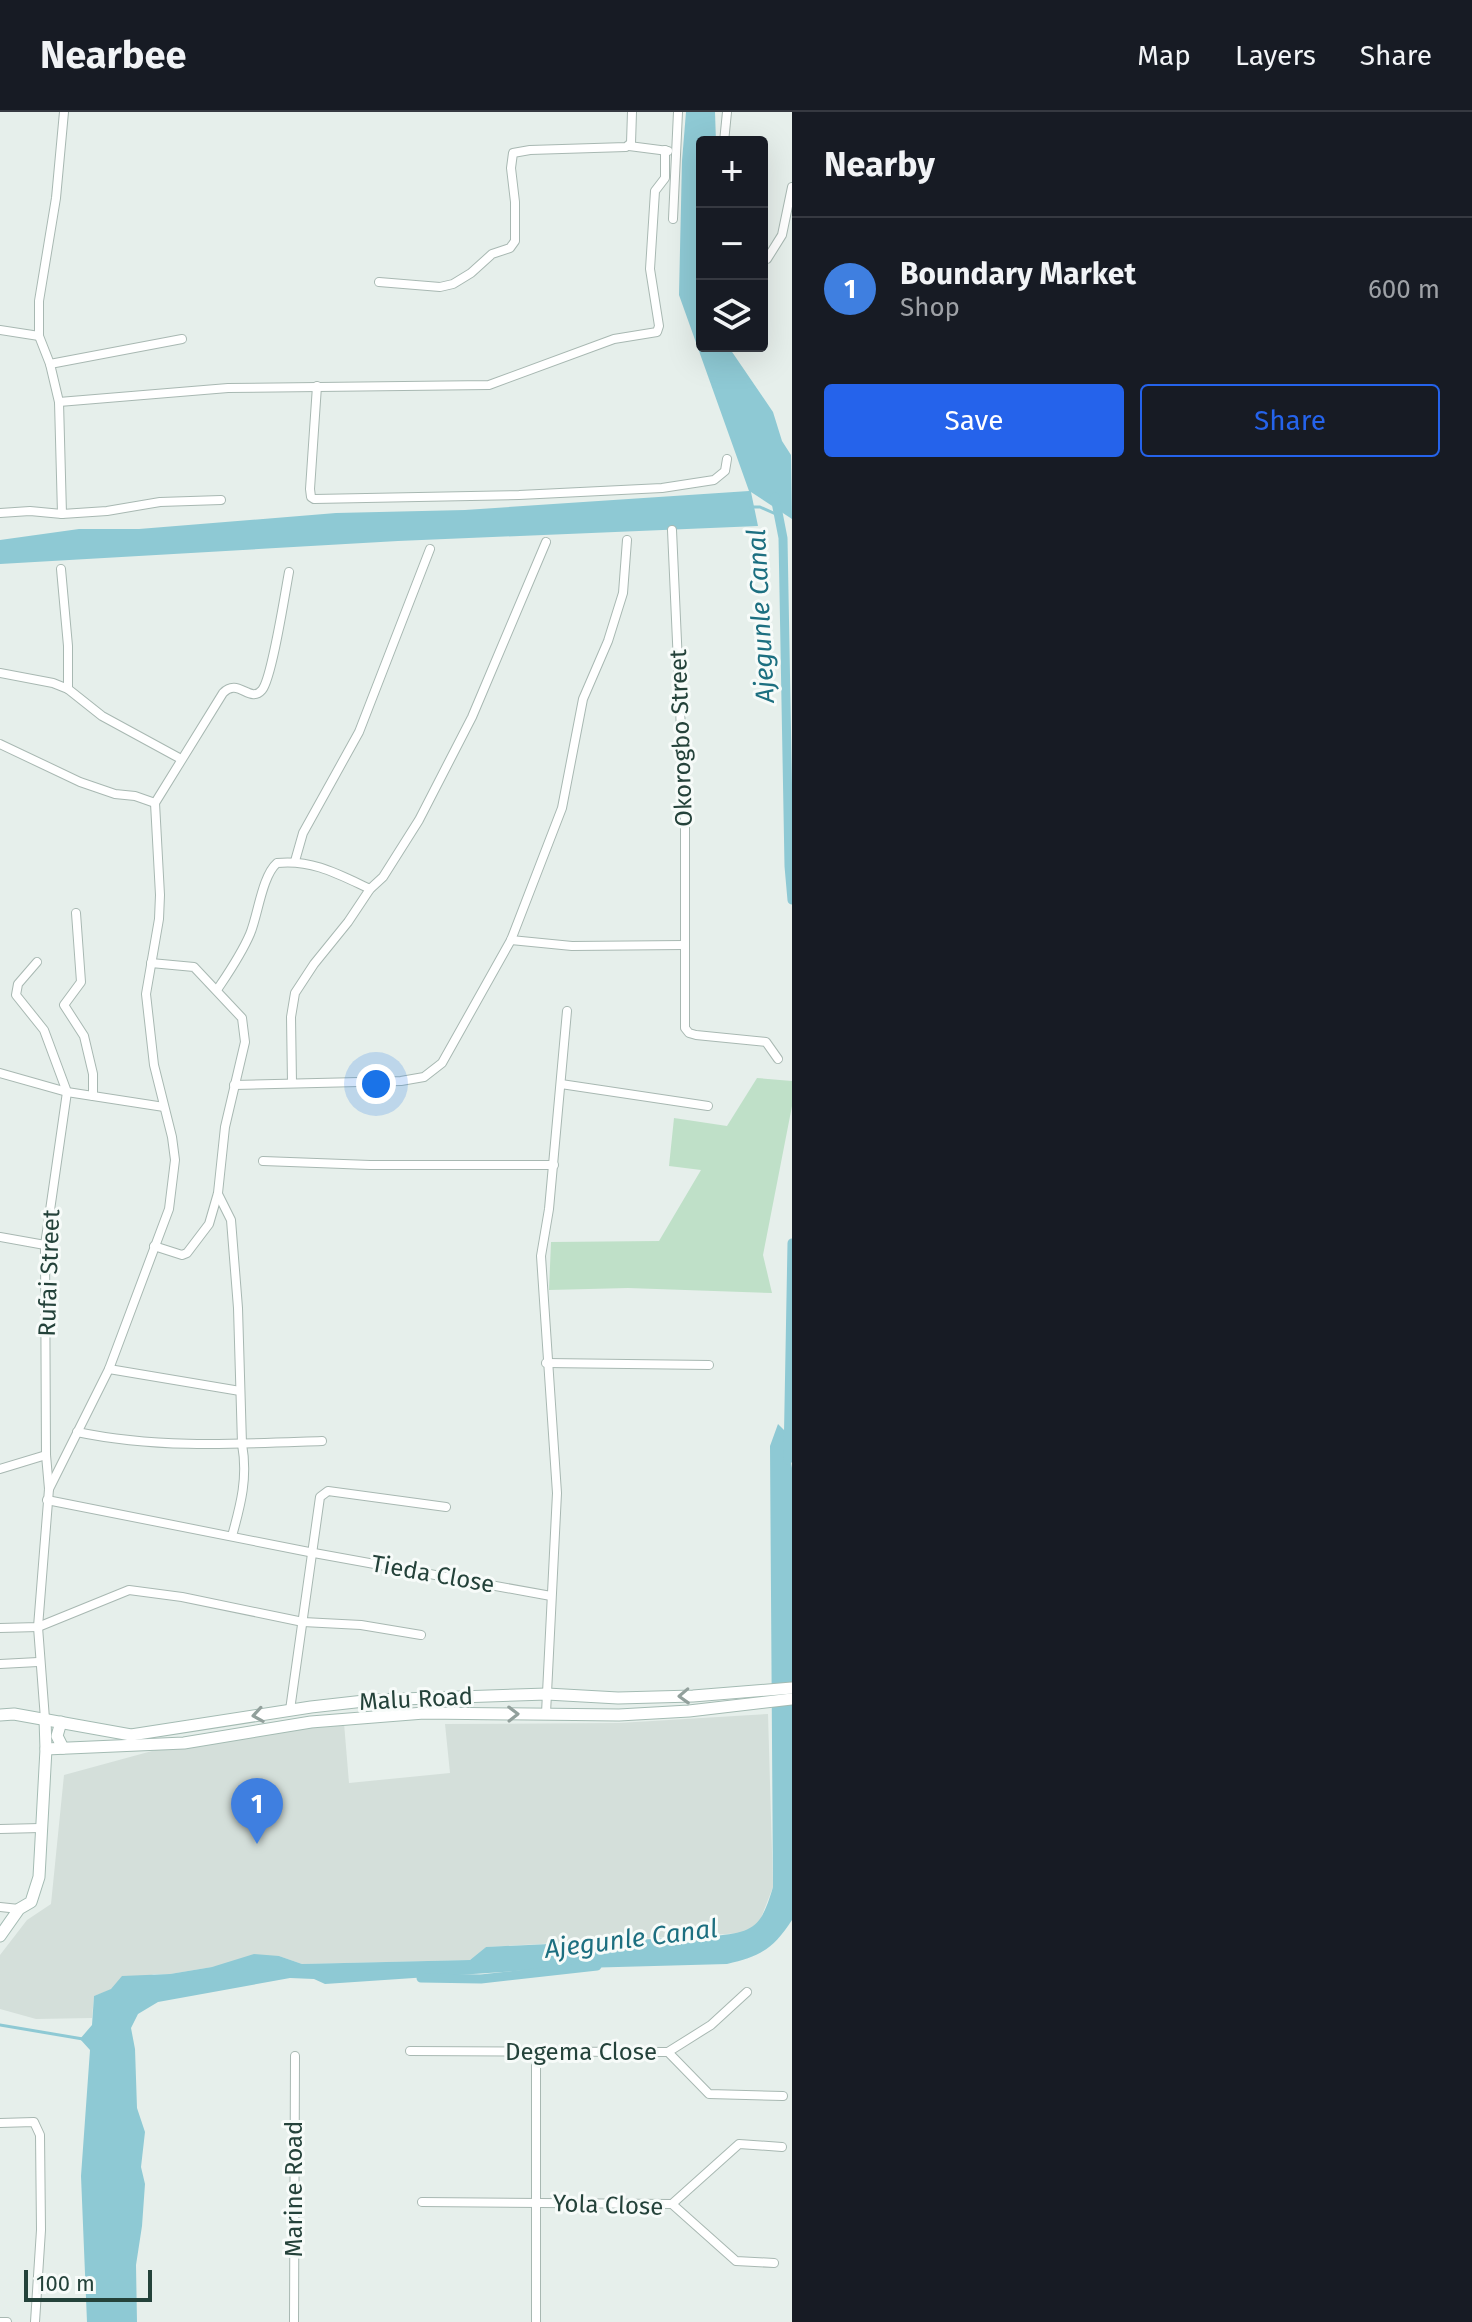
<!DOCTYPE html>
<meta charset="utf-8">
<style>
:root{--surface:#171b24;--page:#20242c;--text:#f1f3f6;--muted:#9ea1a6;--line:#363941;--accent:#2563eb}
body{margin:0;font-family:"Fira Sans",sans-serif;background:var(--page);color:var(--text)}
.controls{position:absolute;right:24px;top:24px;display:grid;overflow:hidden;border-radius:8px;box-shadow:0 8px 32px #0002}
.controls button{width:72px;height:72px;display:grid;place-items:center;padding:0;border:0;border-bottom:2px solid var(--line);background:var(--surface);color:var(--text);font:40px sans-serif}
.scale{position:absolute;left:24px;bottom:20px;width:128px;box-sizing:border-box;padding-left:8px;border:4px solid #24423a;border-top:0;font-size:22px;line-height:28px;white-space:nowrap;color:#24423a;-webkit-text-stroke:6px #f7fbf9;paint-order:stroke}
.you{position:absolute;left:376px;top:972px;width:28px;height:28px;margin:-20px;border:6px solid #fff;border-radius:50%;background:#1a73e8;box-shadow:0 0 0 12px #1a73e833}
.badge{display:grid;place-items:center;width:52px;height:52px;border-radius:50%;background:var(--accent);color:#fff;font-size:26px;font-weight:700}
.pin{position:absolute;translate:-50% -66px;filter:drop-shadow(0 2px 4px #0008)}
.pin::after{content:'';position:absolute;top:42px;width:28px;height:24px;background:inherit;clip-path:polygon(0 0,100% 0,50% 100%)}
.list{margin:0;padding:0;list-style:none}
h2{display:flex;justify-content:space-between;align-items:center;height:104px;margin:0;padding:0 32px;font-size:34px}
h2 small{font-size:26px;font-weight:400;color:var(--muted)}
.list li{display:grid;grid-template-columns:52px 1fr auto;gap:24px;align-items:center;box-sizing:border-box;height:144px;padding:0 32px;border-top:2px solid var(--line)}
.list b{display:block;font-size:30px;white-space:nowrap}
.list p{margin:0;font-size:26px;white-space:nowrap;color:var(--muted)}
.list em{font-size:26px;font-style:normal;color:var(--muted)}
.actions{display:flex;gap:16px;padding:24px 32px}
.actions a{flex:1;padding:18px 0;border:2px solid var(--accent);border-radius:8px;text-align:center;font-size:28px;color:var(--accent)}
.actions .main{background:var(--accent);color:#fff}
.icon{flex:none;width:44px;height:44px;fill:none;stroke:currentColor;stroke-width:2;stroke-linecap:round;stroke-linejoin:round}
.map{position:relative;flex:none;width:792px;height:2210px;overflow:hidden}
header{display:flex;align-items:center;gap:48px;box-sizing:border-box;height:112px;padding:0 40px;background:var(--surface);border-bottom:2px solid var(--line)}
header strong{font-size:38px}
nav{display:flex;gap:44px;margin-inline-start:auto;font-size:28px}
main{display:flex}
aside{flex:1;background:var(--surface)}
.map>svg:first-child{display:block}
.built{fill:#d4dfda}
.green{fill:#bfe0c8}
.water{fill:#8ec9d4}
.lines{fill:none;stroke-linecap:round;stroke-linejoin:round}
.stream{stroke:#8ec9d4;stroke-width:3}
.canal{stroke:#8ec9d4;stroke-width:9}
.street-casing{stroke:#a8b8b2;stroke-width:10}
.secondary-casing{stroke:#a4bbb3;stroke-width:13}
.street{stroke:#fff;stroke-width:8}
.secondary{stroke:#fff;stroke-width:11}
.oneway{stroke:#92a09c}
.labels{text-anchor:middle;dominant-baseline:central;stroke-width:6;stroke-linejoin:round;paint-order:stroke}
.street-label{font-size:24px;fill:#24423a;stroke:#f7fbf9}
.water-label{font-size:26px;font-style:italic;fill:#1c6f80;stroke:#f7fbf9}
</style>
<header>
<strong>Nearbee</strong>
<nav><a>Map</a><a>Layers</a><a>Share</a></nav>
</header>
<main>
<div class="map">
<svg width="792" height="2210" viewBox="0 0 792 2210">
<rect width="100%" height="100%" fill="#e6efeb"/>
<path class="built" d="M768 1602 773 1775 759 1811 744 1821 486 1835 470 1848 302 1852 279 1844 170 1862H154L94 1884 92 1906 36 1907 0 1897V1843L27 1808 51 1792 64 1663 174 1633 344 1611 349 1671 450 1661 445 1612 619 1611Z"/>
<path class="green" d="M757 966 792 969V994L763 1143 772 1181 628 1176 549 1178 551 1130 659 1129 701 1058 669 1054 674 1006 727 1014Z"/>
<g class="water">
<path d="M686 0H715L716 30H702V234H728L773 300 782 329 791 343 792 407 751 380 758 414 398 429 0 452V428L79 417H139L336 401 465 398 749 379 679 183 682 49Z"/>
<path d="M778 1312 786 1320 792 1356V1808C774 1836 760 1845 727 1852L545 1857 325 1872 314 1867 290 1866 158 1890 138 1902 131 1916 135 1937 137 1996 145 2020 141 2055 145 2072 142 2114 136 2153 137 2210H87L81 2064 90 1938 80 1927 92 1913 94 1884 111 1877 122 1864 170 1862 212 1855 254 1842 279 1844 302 1852 470 1848 486 1835 714 1824C755 1820 761 1815 773 1775L770 1334Z"/>
</g>
<g class="lines">
<g class="stream">
<path d="M751 395H760L778 403"/>
<path d="M0 1913 83 1927"/>
</g>
<g class="canal">
<path d="M775 385 783 426 789 754 792 788"/>
<path d="M788 1348 792 1131"/>
<path d="M421 1866 481 1867 597 1854"/>
</g>
<defs>
<g id="street">
<path d="M724 30 727 0"/>
<path d="M629 34 668 39"/>
<path d="M673 107 678 0"/>
<path d="M767 147 782 123 792 75"/>
<path d="M379 170 440 175 453 172 471 161 492 142 510 136 515 129V90L511 56 513 41 530 38 626 35 631 31 632 0"/>
<path d="M0 218 39 224"/>
<path d="M50 252 182 227"/>
<path d="M317 274 310 377 311 385 314 387 519 383 662 376 714 368 725 359 727 347"/>
<path d="M59 290 228 276 489 273 614 227 657 220 659 214 650 157 655 79 665 66V38"/>
<path d="M0 401 30 399 62 402 107 399 160 390 221 388"/>
<path d="M62 402 59 290 50 252 39 224V189L56 86 64 0"/>
<path d="M672 418 685 708V916L689 921 696 923 766 930 778 947"/>
<path d="M61 457 68 534V577L102 604 181 647"/>
<path d="M0 561 53 571 68 577"/>
<path d="M0 632 80 670 115 682 135 684 155 691"/>
<path d="M295 749 303 721 359 620 430 437"/>
<path d="M76 801 81 870 64 893 84 924 93 962V984"/>
<path d="M511 828 572 834 684 833"/>
<path d="M37 850 18 872 16 883 44 918 67 980 45 1133 46 1343 49 1377 38 1515 45 1607"/>
<path d="M151 851 194 855 242 906 245 930 225 1015 218 1081 209 1112 187 1141 182 1143 154 1134"/>
<path d="M217 878C229 860 241 843 250 822 258 803 262 764 277 751 312 747 340 763 370 777"/>
<path d="M0 961 67 980 164 995"/>
<path d="M292 971 291 905 295 881 314 852 348 810 370 777 383 765 419 708 472 605 546 430"/>
<path d="M561 972 708 994"/>
<path d="M234 973 401 969 424 965 442 951 511 828 562 696 583 587 608 529 623 481 627 428"/>
<path d="M263 1049 370 1053H554"/>
<path d="M218 1082 231 1108 238 1196 242 1332C248 1365 241 1392 232 1424"/>
<path d="M0 1125 45 1133"/>
<path d="M546 1251 709 1253"/>
<path d="M109 1257 240 1279"/>
<path d="M77 1320C158 1337 239 1332 322 1329"/>
<path d="M0 1357 46 1343"/>
<path d="M49 1377 109 1257 169 1097 175 1048 172 1025 154 953 146 882 159 807 160 783 155 691 223 581C238 565 250 592 262 578 272 566 285 481 289 460"/>
<path d="M47 1388 314 1441 551 1484"/>
<path d="M0 1516 38 1515 129 1478 182 1485 303 1510 361 1513 421 1523"/>
<path d="M0 1552 38 1550"/>
<path d="M290 1598 320 1385 328 1379 446 1395"/>
<path d="M546 1601 557 1381 541 1144 549 1097 567 899"/>
<path d="M0 1717 40 1716"/>
<path d="M0 1795 19 1797"/>
<path d="M410 1939 668 1940 709 1982 783 1984"/>
<path d="M536 1940V2210"/>
<path d="M668 1940 711 1913 747 1880"/>
<path d="M0 2011 34 2010 40 2023 41 2118 35 2210"/>
<path d="M422 2090 672 2092 736 2149 774 2151"/>
<path d="M672 2092 739 2032 782 2035"/>
<path d="M0 2210H7"/>
<path d="M294 2210 295 1944"/>
</g>
<g id="secondary">
<path d="M0 1603 14 1602 131 1623 311 1595 373 1588 547 1582 618 1586 693 1584 792 1576"/>
<path d="M61 1610 57 1624 63 1636"/>
<path d="M46 1637 184 1631 311 1610 424 1601 619 1603 689 1599 792 1587"/>
<path d="M0 1824 19 1797 31 1790 39 1765 46 1637 45 1607"/>
</g>
</defs>
<use href="#street" class="street-casing"/>
<use href="#secondary" class="secondary-casing"/>
<use href="#street" class="street"/>
<use href="#secondary" class="secondary"/>
</g>
<defs><path id="oneway-chevron" d="M-2-3.5L2.5 0L-2 3.5" fill="none" stroke-width="1.6" stroke-linecap="round" stroke-linejoin="round" transform="scale(2)"/></defs>
<g class="oneway">
<use href="#oneway-chevron" transform="translate(684 1584) rotate(178)"/>
<use href="#oneway-chevron" transform="translate(513 1602) rotate(-1)"/>
<use href="#oneway-chevron" transform="translate(258 1603) rotate(171)"/>
</g>
<g class="labels">
<g class="street-label">
<text transform="translate(681 626) rotate(-92)">Okorogbo Street</text>
<text transform="translate(49 1161) rotate(-88)">Rufai Street</text>
<text transform="translate(433 1462) rotate(10)">Tieda Close</text>
<text transform="translate(416 1587) rotate(-3)">Malu Road</text>
<text x="581" y="1940">Degema Close</text>
<text transform="translate(294 2077) rotate(-90)">Marine Road</text>
<text transform="translate(608 2093) rotate(2)">Yola Close</text>
</g>
<g class="water-label">
<text transform="translate(761 504) rotate(-93)">Ajegunle Canal</text>
<text transform="translate(631 1827) rotate(-7)">Ajegunle Canal</text>
</g>
</g>
</svg>
<div class="controls">
<button>+</button>
<button>−</button>
<button><svg class="icon" aria-label="layers" viewBox="0 0 24 24"><path d="M12 4l9 5-9 5-9-5zM3 14l9 5 9-5"/></svg></button>
</div>
<div class="scale">100 m</div>
<div class="you"></div>
<div class="pin badge" style="left:257px;top:1732px;background:#3f7fe0">1</div>
</div>
<aside>
<h2>Nearby<small></small></h2>
<ul class="list">
<li><span class="badge" style="background:#3f7fe0">1</span><div><b>Boundary Market</b><p>Shop</p></div><em>600 m</em></li>
</ul>
<div class="actions"><a class="main">Save</a><a>Share</a></div>
</aside>
</main>
